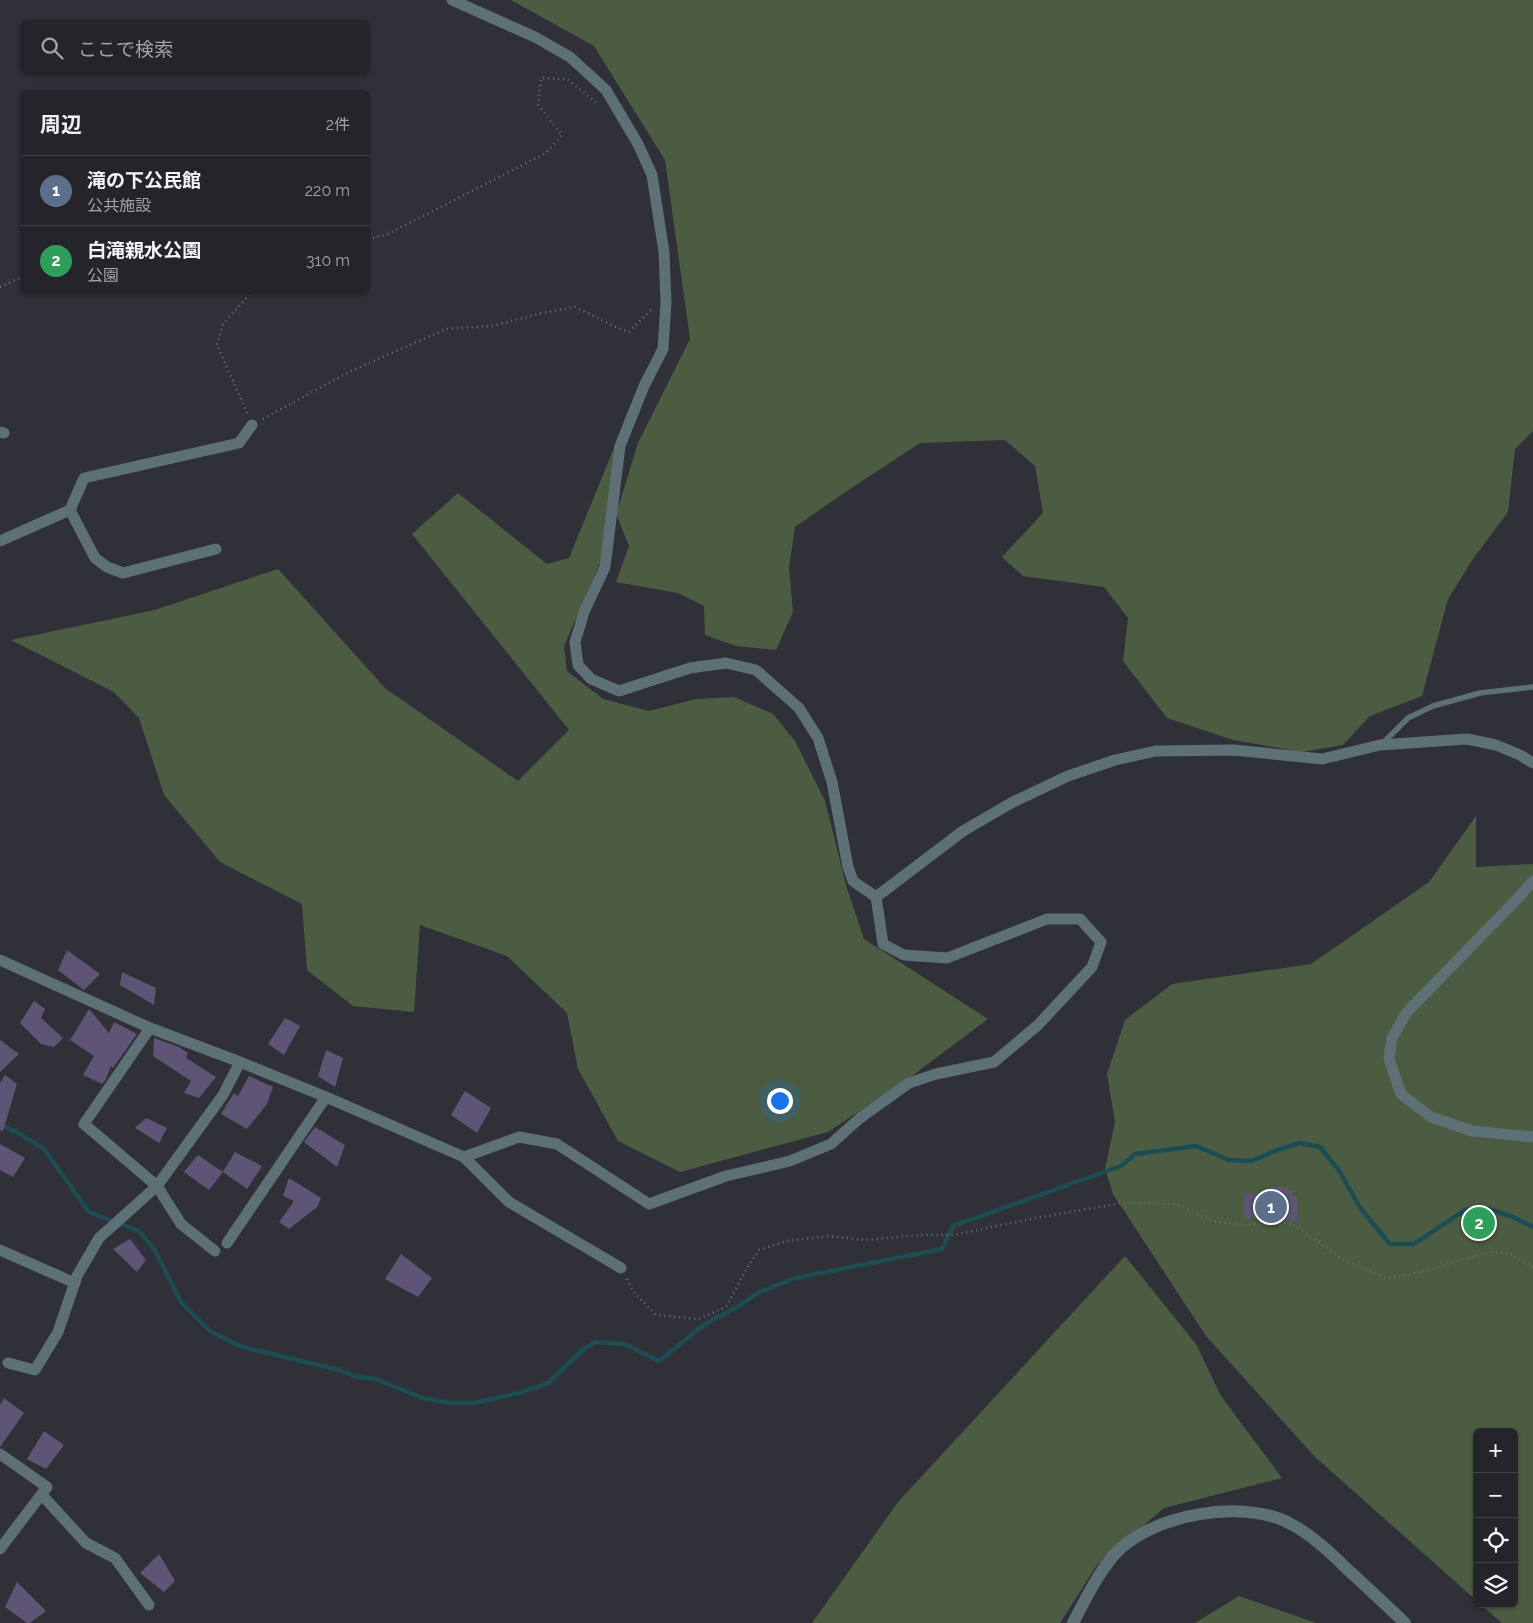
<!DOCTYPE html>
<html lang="ja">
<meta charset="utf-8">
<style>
:root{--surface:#24242a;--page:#303036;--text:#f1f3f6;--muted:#a3a4a8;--line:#414147;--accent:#db2777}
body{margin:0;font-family:Raleway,"Noto Sans JP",sans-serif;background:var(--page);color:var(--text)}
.controls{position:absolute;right:15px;bottom:15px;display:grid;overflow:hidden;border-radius:8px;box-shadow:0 1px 4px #0004}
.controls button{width:45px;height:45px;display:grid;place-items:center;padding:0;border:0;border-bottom:1px solid var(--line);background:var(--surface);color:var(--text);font:25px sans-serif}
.you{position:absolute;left:779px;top:1100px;width:18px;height:18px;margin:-12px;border:4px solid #fff;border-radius:50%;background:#1a73e8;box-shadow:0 0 0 8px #1a73e833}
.badge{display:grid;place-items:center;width:32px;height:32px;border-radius:50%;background:var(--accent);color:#fff;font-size:16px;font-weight:700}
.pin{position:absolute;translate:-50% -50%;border:2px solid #fff;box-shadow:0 1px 5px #0006}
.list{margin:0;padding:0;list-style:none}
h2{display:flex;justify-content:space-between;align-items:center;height:65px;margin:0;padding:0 20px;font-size:21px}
h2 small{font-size:16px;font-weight:400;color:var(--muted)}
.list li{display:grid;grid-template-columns:32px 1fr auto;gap:15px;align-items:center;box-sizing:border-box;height:70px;padding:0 20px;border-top:1px solid var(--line)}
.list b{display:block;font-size:19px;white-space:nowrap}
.list p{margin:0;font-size:16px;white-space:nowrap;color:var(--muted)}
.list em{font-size:16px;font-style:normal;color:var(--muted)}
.icon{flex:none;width:28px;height:28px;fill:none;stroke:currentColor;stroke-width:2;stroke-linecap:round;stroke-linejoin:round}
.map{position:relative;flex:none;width:1533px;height:1623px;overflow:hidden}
.search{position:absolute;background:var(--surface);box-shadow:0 1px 4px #0004;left:20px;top:20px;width:350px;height:55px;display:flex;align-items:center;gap:12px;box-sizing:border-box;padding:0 18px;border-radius:8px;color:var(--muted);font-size:19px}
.panel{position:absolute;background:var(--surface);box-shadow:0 1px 4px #0004;left:20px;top:90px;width:350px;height:205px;border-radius:8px}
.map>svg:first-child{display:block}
.green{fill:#4c5c42}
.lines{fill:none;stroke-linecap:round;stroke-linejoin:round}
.stream{stroke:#1b4d52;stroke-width:4.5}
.building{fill:#5e5576}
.path{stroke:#707077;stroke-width:2.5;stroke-dasharray:1 4;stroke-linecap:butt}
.service{stroke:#5d7076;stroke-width:5.5}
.minor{stroke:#5d7076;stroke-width:11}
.tertiary{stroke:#5d7076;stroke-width:12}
</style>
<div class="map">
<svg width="1533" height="1623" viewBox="0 0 1533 1623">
<rect width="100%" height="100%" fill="#303038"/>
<g class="green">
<path d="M511 0H1533V431L1515 449 1508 512 1473 559 1448 599 1422 696 1370 716 1343 745 1302 752 1233 740 1167 718 1123 661 1128 618 1104 587 1023 576 1002 557 1043 513 1035 466 1005 440 920 443 847 491 795 527 789 568 793 612 776 650 736 646 705 635 704 606 678 593 616 582 629 546 616 514 638 443 690 339 665 160 594 46Z"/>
<path d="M632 404 600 563 564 646 567 671 603 699 649 711 696 699 734 697 773 714 795 741 825 801 846 885 864 939 988 1019 905 1081 828 1132 680 1172 618 1141 578 1069 567 1013 507 956 420 925 414 1012 353 1006 307 970 302 904 220 862 164 795 139 718 114 692 11 640 155 610 278 569 385 688 518 781 569 730 412 534 458 493 547 564 569 558Z"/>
<path d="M1476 816V867L1533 864V1623H1502L1480 1604H1514V1432H1477V1601L1314 1456 1206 1336 1113 1194 1105 1169 1115 1122 1107 1074 1125 1020 1172 984 1311 964 1429 882Z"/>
<path d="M1125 1256 1196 1344 1221 1396 1282 1478 1164 1508 1097 1565 1060 1623H812L898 1502Z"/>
<path d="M1239 1596 1316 1623H1317H1195Z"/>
</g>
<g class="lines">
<path class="stream" d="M0 1124 20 1134 44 1149 89 1212 139 1231 154 1249 181 1302 210 1331 239 1346 339 1370 354 1376 376 1379 420 1397 448 1403H475L522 1392 548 1383 585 1348 596 1342 625 1344 659 1361 705 1324 739 1306 759 1292 796 1278 942 1249 953 1226 1121 1166 1135 1154 1196 1146 1229 1160 1251 1161 1280 1149 1300 1143 1320 1147 1338 1169 1361 1209 1390 1244H1414L1465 1210 1486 1208 1513 1217 1533 1227"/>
</g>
<g class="building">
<path d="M67 950 100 974 84 990 58 970Z"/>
<path d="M122 972 156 988 154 1005 120 985Z"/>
<path d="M34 1001 45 1009 41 1018 63 1038 54 1047 41 1044 20 1023Z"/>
<path d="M89 1009 109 1033 114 1022 137 1034 113 1068 111 1066 106 1079 102 1084 83 1075 94 1056 70 1040Z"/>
<path d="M285 1018 300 1026 284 1055 268 1044Z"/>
<path d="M154 1038 179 1047 188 1053 186 1058 216 1077 199 1098 184 1093 191 1081 153 1056Z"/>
<path d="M0 1040 19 1054 0 1072Z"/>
<path d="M326 1050 343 1058 335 1087 318 1076Z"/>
<path d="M5 1075 17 1084 3 1131 0 1130V1083Z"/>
<path d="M249 1076 273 1087 267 1104 247 1129 221 1114 234 1093 238 1096Z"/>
<path d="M465 1091 491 1108 477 1133 451 1115Z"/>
<path d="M146 1118 167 1128 159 1143 135 1128Z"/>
<path d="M315 1127 345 1145 337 1167 304 1142Z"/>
<path d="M0 1144 25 1158 13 1177 0 1170Z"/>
<path d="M235 1152 262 1166 247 1189 223 1172Z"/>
<path d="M198 1155 223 1172 209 1190 184 1172Z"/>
<path d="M289 1178 321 1198 317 1207 289 1229 279 1222 294 1201 283 1196Z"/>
<path d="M1270 1187H1288V1191L1293 1190 1292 1196H1297V1221H1269L1267 1217 1244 1218V1194L1269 1193Z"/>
<path d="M130 1239 146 1260 137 1272 113 1249Z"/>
<path d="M401 1254 432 1278 418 1297 385 1279Z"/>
<path d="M4 1398 24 1413 0 1447V1405Z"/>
<path d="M44 1431 64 1445 46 1469 27 1459Z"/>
<path d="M159 1554 175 1581 164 1592 140 1573Z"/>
<path d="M17 1582 46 1611 30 1623H27L5 1607Z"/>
</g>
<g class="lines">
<g class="path">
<path d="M368 239 388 234 546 153 562 135 538 105 541 78 567 79 598 104"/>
<path d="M0 287 22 277"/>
<path d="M247 413 217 345 223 324 252 292"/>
<path d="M263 419 351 371 446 329 492 326 542 313 575 307 620 329 629 332 653 308"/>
<path d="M627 1279 633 1291 656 1315 698 1319 726 1307 747 1268 759 1250 787 1241 829 1236 864 1240 919 1235H953L1036 1218 1122 1203 1176 1204 1212 1221 1242 1225 1291 1223 1344 1260 1387 1278 1408 1275 1492 1252 1509 1253 1533 1267"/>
</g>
<path class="service" d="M1383 743 1408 718 1433 706 1480 693 1533 687"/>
<g class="minor">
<path d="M0 432 4 433"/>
<path d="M70 510 95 558 107 567 123 573 216 549"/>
<path d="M0 541 70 510 84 478 239 443 252 425"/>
<path d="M1533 881 1519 897 1407 1012 1392 1038 1389 1059 1401 1094 1431 1117 1472 1131 1533 1137"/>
<path d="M876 897 963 831 1013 802 1068 776 1115 760 1156 751 1234 750 1322 759 1380 745 1467 739 1496 745 1520 755 1533 763"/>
<path d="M0 960 150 1028 240 1062 326 1097 464 1157 519 1137 557 1144 649 1204 726 1176 790 1161 831 1144 860 1118 909 1083 936 1074 994 1062 1038 1025 1092 967 1101 942 1080 919H1047L947 958 904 955 883 944 876 897 853 881 848 867 832 782 818 738 799 708 756 670 726 663 690 668 619 691 591 679 578 665 575 642 584 612 605 567 620 446 644 386 663 349 666 302 664 252 652 175 638 144 606 90 570 57 535 37 452 0"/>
<path d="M150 1028 84 1124 157 1186 181 1224 215 1251"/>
<path d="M464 1157 509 1202 621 1268"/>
<path d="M227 1243 326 1097"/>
<path d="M0 1250 75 1283"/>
<path d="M8 1363 35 1370 58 1332 77 1276 99 1238 157 1186 223 1095 240 1062"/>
<path d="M0 1454 47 1487 0 1549"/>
<path d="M42 1495 86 1543 115 1558 149 1605"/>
</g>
<path class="tertiary" d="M1073 1623C1085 1600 1097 1575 1114 1555 1150 1514 1244 1498 1291 1524 1312 1535 1330 1552 1347 1569 1367 1587 1386 1605 1405 1623"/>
</g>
</svg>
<div class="controls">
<button>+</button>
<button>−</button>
<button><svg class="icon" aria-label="locate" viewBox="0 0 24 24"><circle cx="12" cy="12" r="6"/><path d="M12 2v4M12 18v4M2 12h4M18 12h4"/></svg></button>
<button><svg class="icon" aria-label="layers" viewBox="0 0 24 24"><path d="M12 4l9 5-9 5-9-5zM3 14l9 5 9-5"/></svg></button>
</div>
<div class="you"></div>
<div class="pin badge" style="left:1271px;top:1207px;background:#5c6f8a">1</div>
<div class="pin badge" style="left:1479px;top:1223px;background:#2e9e5b">2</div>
<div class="search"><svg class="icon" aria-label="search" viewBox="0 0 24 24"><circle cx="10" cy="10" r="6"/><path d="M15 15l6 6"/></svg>ここで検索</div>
<section class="panel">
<h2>周辺<small>2件</small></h2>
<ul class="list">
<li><span class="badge" style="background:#5c6f8a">1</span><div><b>滝の下公民館</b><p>公共施設</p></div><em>220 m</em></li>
<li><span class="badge" style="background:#2e9e5b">2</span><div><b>白滝親水公園</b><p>公園</p></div><em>310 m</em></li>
</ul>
</section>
</div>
